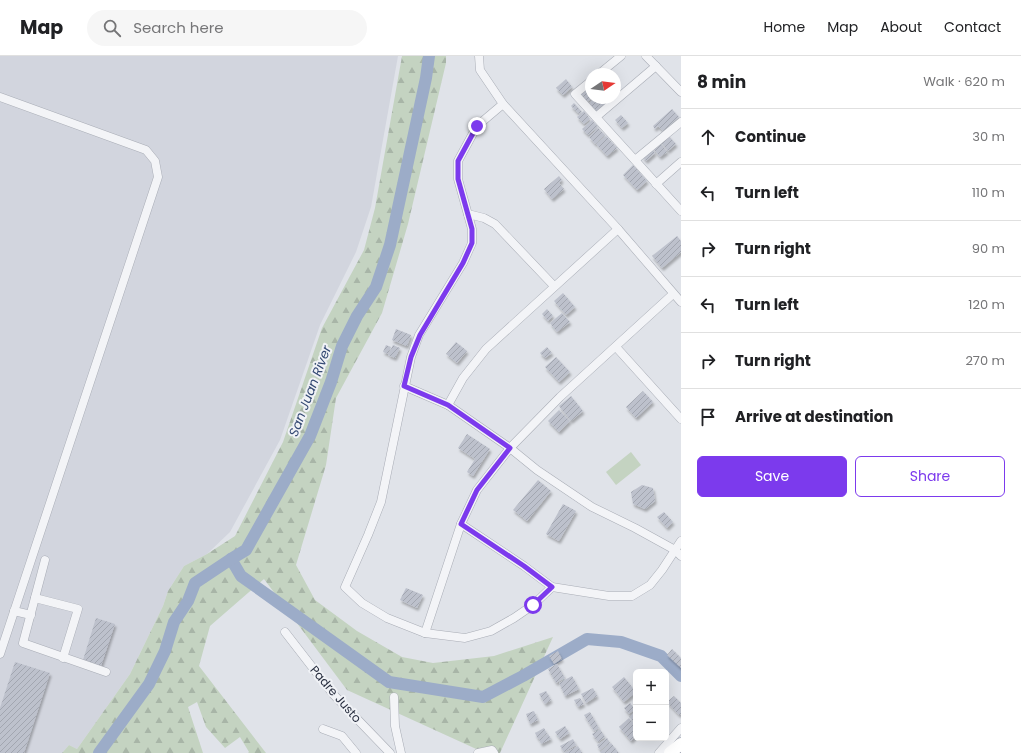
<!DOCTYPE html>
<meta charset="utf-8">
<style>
:root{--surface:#fff;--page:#f6f6f6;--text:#202124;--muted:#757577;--line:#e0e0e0;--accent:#7c3aed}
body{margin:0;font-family:Poppins,sans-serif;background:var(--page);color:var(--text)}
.controls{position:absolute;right:12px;bottom:12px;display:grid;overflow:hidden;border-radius:6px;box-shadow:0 4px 16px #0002}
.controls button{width:36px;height:36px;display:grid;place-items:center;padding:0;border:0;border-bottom:1px solid var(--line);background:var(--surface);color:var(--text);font:20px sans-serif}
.compass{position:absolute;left:585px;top:12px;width:36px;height:36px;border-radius:50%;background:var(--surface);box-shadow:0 4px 16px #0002;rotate:77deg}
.stop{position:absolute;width:12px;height:12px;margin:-9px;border:3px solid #7c3aed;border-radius:50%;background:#fff}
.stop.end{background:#7c3aed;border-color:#fff;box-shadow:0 1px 4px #0008}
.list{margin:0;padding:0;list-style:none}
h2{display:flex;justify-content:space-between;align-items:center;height:52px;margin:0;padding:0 16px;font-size:17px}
h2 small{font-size:13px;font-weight:400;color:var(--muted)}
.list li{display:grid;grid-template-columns:26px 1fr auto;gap:12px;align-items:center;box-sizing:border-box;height:56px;padding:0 16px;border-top:1px solid var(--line)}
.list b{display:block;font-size:15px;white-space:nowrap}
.list em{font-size:13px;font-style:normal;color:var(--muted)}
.actions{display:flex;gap:8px;padding:12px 16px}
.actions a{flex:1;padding:9px 0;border:1px solid var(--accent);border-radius:6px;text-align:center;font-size:14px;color:var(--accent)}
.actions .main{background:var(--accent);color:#fff}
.icon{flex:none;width:22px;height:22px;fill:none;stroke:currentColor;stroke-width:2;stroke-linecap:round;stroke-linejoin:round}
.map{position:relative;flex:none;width:681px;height:697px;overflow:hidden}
header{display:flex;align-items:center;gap:24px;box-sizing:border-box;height:56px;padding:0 20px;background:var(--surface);border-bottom:1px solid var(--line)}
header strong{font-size:19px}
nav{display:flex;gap:22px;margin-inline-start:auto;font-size:14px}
.search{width:280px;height:36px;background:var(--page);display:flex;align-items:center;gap:10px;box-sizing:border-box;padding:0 14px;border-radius:22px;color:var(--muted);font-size:15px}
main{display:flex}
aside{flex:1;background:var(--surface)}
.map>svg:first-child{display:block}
.built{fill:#d2d5de}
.forest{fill:url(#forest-firs)}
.green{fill:#c4d3c1}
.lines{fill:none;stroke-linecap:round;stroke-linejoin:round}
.river{stroke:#9cacc8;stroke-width:12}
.building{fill:url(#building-hatch);filter:url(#shadow)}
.minor-casing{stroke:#a9adb6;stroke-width:9}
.highway-casing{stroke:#888e9f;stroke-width:13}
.minor{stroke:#f3f4f7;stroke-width:8}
.highway{stroke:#fff;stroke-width:12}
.route{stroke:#7c3aed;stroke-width:5}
.labels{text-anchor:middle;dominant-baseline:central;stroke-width:4;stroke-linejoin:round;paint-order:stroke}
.street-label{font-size:12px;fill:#292f40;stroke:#f0f2f6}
.water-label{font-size:13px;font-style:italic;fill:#344973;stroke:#f0f2f6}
</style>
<header>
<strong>Map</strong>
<div class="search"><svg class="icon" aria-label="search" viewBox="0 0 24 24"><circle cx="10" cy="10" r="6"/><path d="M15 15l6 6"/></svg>Search here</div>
<nav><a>Home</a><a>Map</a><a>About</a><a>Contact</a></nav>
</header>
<main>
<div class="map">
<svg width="681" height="697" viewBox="0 0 681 697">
<defs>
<pattern id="forest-firs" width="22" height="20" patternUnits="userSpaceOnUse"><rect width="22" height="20" fill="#c4d3c1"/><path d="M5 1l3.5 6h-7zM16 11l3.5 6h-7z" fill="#a8b5a7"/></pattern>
<pattern id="building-hatch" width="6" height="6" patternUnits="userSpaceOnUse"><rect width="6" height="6" fill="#bdc1cc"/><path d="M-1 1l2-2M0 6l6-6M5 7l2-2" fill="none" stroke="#a2a6b0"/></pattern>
<filter id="shadow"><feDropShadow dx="1.5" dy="3" stdDeviation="1" flood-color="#0004"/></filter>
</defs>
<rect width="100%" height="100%" fill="#e0e3e9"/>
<path class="built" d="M0 0H398L371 151 356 196 320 269 280 384 230 476 207 498 184 510 168 535 163 550 130 618 77 693 69 689 62 697H0Z"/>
<path class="forest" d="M402 0H446V7L408 168 382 257 336 342 326 409 296 509 315 544 357 575 402 601 433 607 494 600 553 581 500 697H485L347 634 264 523 210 570 199 610 266 697H248L249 696 240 681 225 692 206 671 197 646 188 651 203 697H62L69 689 77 693 130 618 163 550 168 535 184 510 207 498 235 480 283 386 322 272 364 194 375 152Z"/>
<path class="green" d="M631 396 641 409 616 429 606 416Z"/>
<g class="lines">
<g class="river">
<path d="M231 503 241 520 389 626 483 641 523 620 587 583 621 586 661 600 681 620"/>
<path d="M99 697 149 628 165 595 174 566 188 545 195 527 231 503 246 494 310 380 331 326 342 290 357 260 376 231 390 189 426 22 429 0"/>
</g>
</g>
<g class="building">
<path d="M566 23 572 31 563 39 556 32Z"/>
<path d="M588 33 591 37V43L587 46 581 38Z"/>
<path d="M594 42H609L611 45 601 52 595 45 601 53 595 58 588 48 594 43Z"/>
<path d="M574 47 582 56 579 58 571 50Z"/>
<path d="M672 53 679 61 663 75 658 70 655 73 653 70Z"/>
<path d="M584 55 590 63 584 68 577 61Z"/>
<path d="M621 59 628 67 622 72 615 64Z"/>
<path d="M592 64 598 71 588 79 582 73Z"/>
<path d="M598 72 605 79 595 88 589 81Z"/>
<path d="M668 79 676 88 668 95 660 85Z"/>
<path d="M606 80 617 92 607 100 596 88Z"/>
<path d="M659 85 667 96 660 101 652 91Z"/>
<path d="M651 92 655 97 646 105 642 100Z"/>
<path d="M633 109 647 125 637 134 623 119Z"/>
<path d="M559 120 562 124 559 127 564 133 552 143 544 133Z"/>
<path d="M677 180 681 185V196L662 212 652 200Z"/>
<path d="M563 237 575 251 566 259 554 245Z"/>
<path d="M547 253 553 260 548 265 542 258Z"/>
<path d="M562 257 570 266 557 276 550 267Z"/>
<path d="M396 273 411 279 407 290 392 284Z"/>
<path d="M456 286 467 295 457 307 446 298Z"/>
<path d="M386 289 391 291 388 298 383 296Z"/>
<path d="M393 289 400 292 395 302 388 299Z"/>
<path d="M547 291 552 297 545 302 540 297Z"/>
<path d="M556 301 570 316 559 326 545 311Z"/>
<path d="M643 335 653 346 636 362 626 351Z"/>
<path d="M571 340 583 355 571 365 559 350Z"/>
<path d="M559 354 570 365 559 376 548 365Z"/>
<path d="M467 378 490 393 473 420 467 416 475 403 458 392Z"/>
<path d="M538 424 551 435 527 465 513 454Z"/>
<path d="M642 429 653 432 655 445 645 453 633 448 631 436Z"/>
<path d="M563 448 576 455 559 485 546 478Z"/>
<path d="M664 456 673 466 667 472 657 461Z"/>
<path d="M406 532 423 539 417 552 400 544Z"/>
<path d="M96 562 115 568 101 610 83 604Z"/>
<path d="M672 593 681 602V612L667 599Z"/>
<path d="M558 595 562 603 554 608 549 600Z"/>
<path d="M15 606 50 617 24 697H0V652Z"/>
<path d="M557 608 565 622 556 627 548 613Z"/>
<path d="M572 620 579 633 565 640 559 627Z"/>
<path d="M624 621 636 636 624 646 612 631Z"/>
<path d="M593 632 597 640 586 647 581 638Z"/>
<path d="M546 635 551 644 545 648 539 638Z"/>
<path d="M674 640 681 647V658L679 659 667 646Z"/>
<path d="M580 642 584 648 578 651 574 644Z"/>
<path d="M630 647 635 653 629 658 624 652Z"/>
<path d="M636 654V668L629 661Z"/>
<path d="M534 655 538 664 530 668 526 658Z"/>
<path d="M590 656 599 672 594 675 584 659Z"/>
<path d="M629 662 636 670V680L631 685 619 671Z"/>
<path d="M565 670 569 677 560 683 555 676Z"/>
<path d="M544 672 547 678 538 683 535 677Z"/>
<path d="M600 673 605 681 598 686 592 678Z"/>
<path d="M548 678 551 683 541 688 539 683Z"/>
<path d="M607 682 610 687 600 694 597 689Z"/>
<path d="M573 683 576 689 564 696 560 690Z"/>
<path d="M611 687 619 697H601L600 696Z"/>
<path d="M578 690 582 697H564Z"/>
</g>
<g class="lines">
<defs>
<g id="minor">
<path d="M479 0 480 14 503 48 618 173 681 246"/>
<path d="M646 0 681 36"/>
<path d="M599 18 621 0"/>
<path d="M591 25 575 38 681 155"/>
<path d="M0 41 146 94 155 105 158 121 0 598"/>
<path d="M503 48 477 70 458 105V123L472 173V187L463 207 419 279 411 301 381 446 368 479 345 531 362 547 387 562 425 577 465 582 491 575 514 562 533 549 552 531"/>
<path d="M596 61 656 10"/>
<path d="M635 104 681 66"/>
<path d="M656 128 681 106"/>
<path d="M468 158 484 162 495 168 554 230"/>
<path d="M616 291 681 363"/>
<path d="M404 330 448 349 510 392 537 414 592 451 635 472 675 494 681 500"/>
<path d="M448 349 463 322 486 293 618 173"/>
<path d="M461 468 524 510 552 531 609 540H632L650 529 662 514 681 485"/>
<path d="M45 504 23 587 106 616"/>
<path d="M35 542 78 553 63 602"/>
<path d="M14 555 31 559"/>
<path d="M285 576 333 638 390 697"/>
<path d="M425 577 461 468 477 434 510 392 560 341 673 238"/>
<path d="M394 641 395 670 401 697"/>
<path d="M323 673 342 680 356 697"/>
<path d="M478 697 492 694 494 697"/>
<path d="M659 697 681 672"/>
</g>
<path id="highway" d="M670 697 681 688"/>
</defs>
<use href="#minor" class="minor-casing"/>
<use href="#highway" class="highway-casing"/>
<use href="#minor" class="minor"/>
<use href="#highway" class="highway"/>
</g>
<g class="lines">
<path class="route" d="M477 70 458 105V123L472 173V187L463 207 420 279 411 301 404 330 448 349 510 392 477 434 461 468 524 510 552 531 533 549"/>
</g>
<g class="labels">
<g class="street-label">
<text transform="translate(336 638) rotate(49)">Padre Justo</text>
</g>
<g class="water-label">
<text transform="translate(310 335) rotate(-69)">San Juan River</text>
</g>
</g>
</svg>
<div class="controls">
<button>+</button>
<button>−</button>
</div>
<svg class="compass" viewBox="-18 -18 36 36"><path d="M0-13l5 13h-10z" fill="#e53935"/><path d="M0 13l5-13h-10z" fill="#757577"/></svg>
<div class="stop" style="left:533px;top:549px"></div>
<div class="stop end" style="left:477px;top:70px"></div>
</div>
<aside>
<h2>8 min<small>Walk · 620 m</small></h2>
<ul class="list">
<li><svg class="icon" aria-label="ahead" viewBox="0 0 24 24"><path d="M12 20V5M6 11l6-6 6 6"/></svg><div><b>Continue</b></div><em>30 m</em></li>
<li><svg class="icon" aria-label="left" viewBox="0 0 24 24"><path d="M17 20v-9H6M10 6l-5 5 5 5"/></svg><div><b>Turn left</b></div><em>110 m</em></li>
<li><svg class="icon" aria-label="right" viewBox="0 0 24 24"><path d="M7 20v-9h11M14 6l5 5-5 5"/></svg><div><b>Turn right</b></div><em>90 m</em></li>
<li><svg class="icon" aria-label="left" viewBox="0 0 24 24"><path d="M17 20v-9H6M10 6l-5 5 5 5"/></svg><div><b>Turn left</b></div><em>120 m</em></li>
<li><svg class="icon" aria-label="right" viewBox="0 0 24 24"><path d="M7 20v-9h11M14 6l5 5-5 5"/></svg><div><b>Turn right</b></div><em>270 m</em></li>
<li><svg class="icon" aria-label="arrive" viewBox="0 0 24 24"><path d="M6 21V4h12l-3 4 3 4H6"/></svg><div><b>Arrive at destination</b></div></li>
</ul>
<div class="actions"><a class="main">Save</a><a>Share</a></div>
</aside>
</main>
